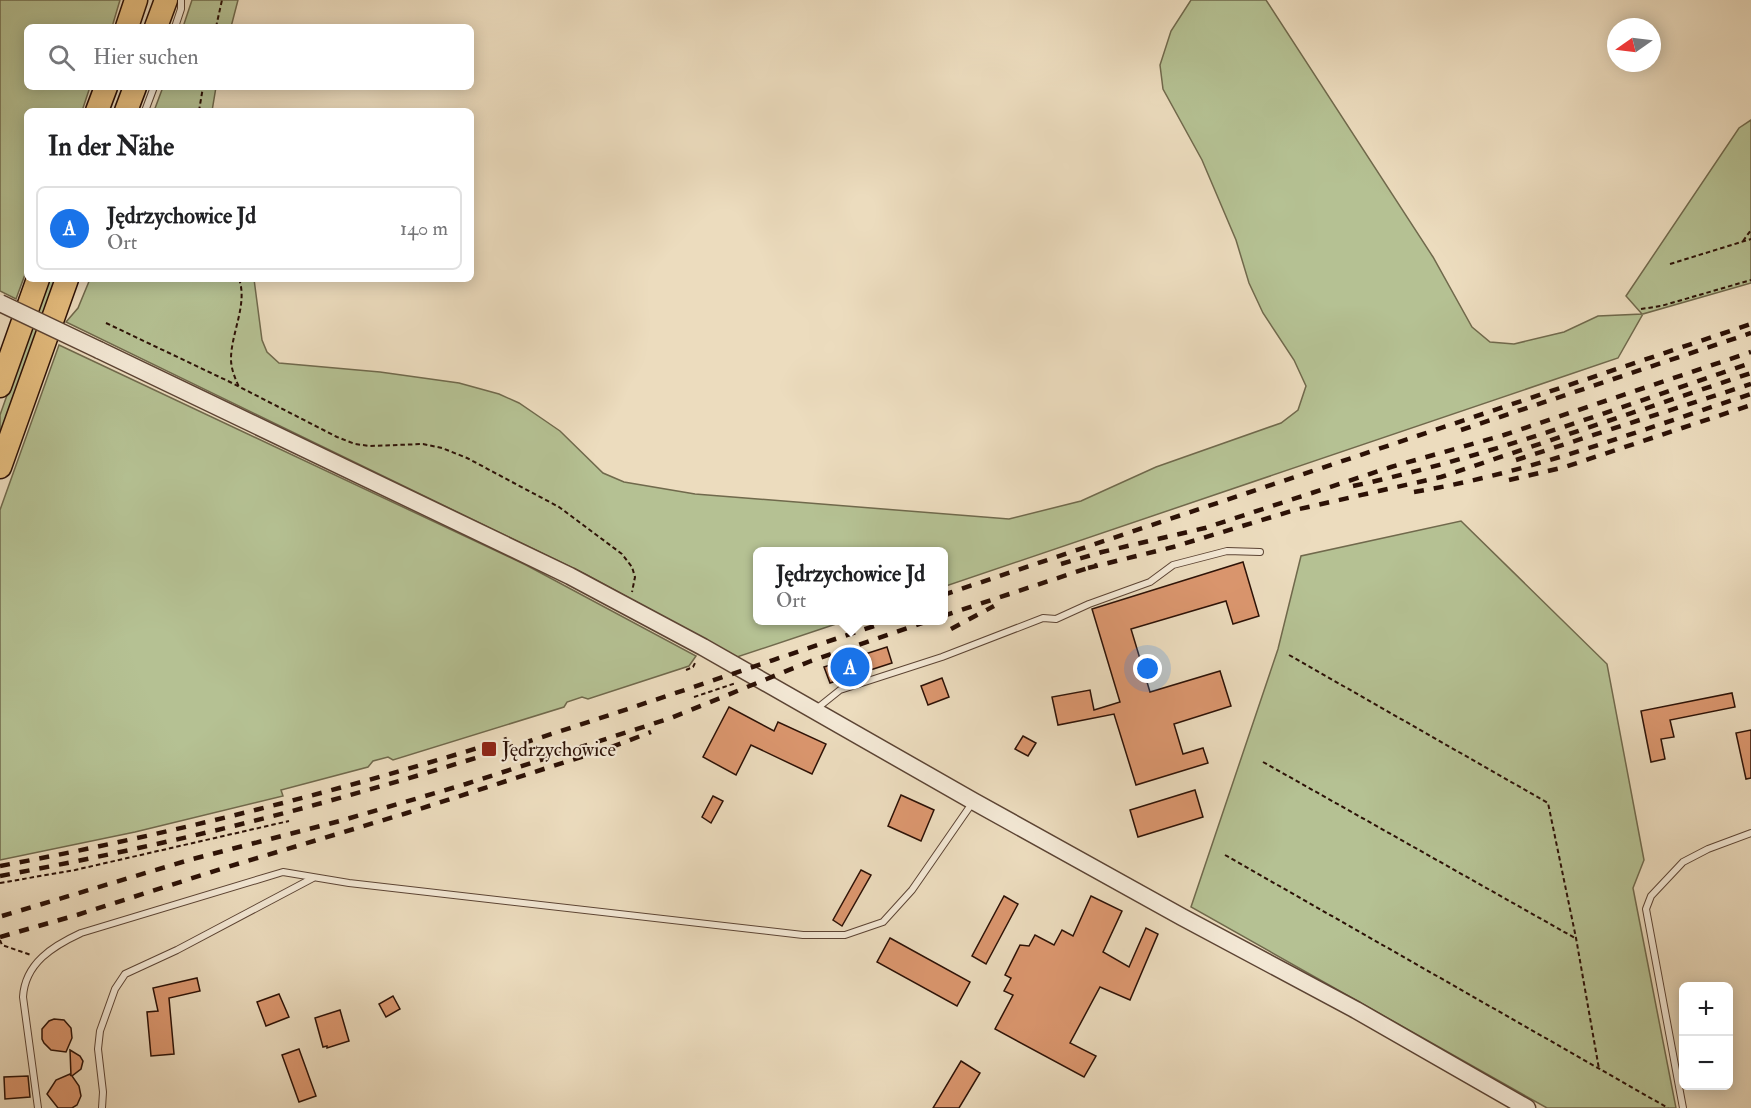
<!DOCTYPE html>
<html lang="de">
<meta charset="utf-8">
<style>
:root{--surface:#fff;--page:#f6f6f6;--text:#202124;--muted:#757577;--line:#e0e0e0;--accent:#1a73e8}
body{margin:0;font-family:"IM FELL Double Pica",serif;background:var(--page);color:var(--text)}
.controls{position:absolute;right:18px;bottom:18px;display:grid;overflow:hidden;border-radius:9px;box-shadow:0 3px 15px #0003}
.controls button{width:54px;height:54px;display:grid;place-items:center;padding:0;border:0;border-bottom:2px solid var(--line);background:var(--surface);color:var(--text);font:30px sans-serif}
.compass{position:absolute;left:1607px;top:18px;width:54px;height:54px;border-radius:50%;background:var(--surface);box-shadow:0 3px 15px #0003;rotate:256deg}
.you{position:absolute;left:1148px;top:669px;width:21px;height:21px;margin:-15px;border:4px solid #fff;border-radius:50%;background:#1a73e8;box-shadow:0 0 0 9px #1a73e833}
.badge{display:grid;place-items:center;width:39px;height:39px;border-radius:50%;background:var(--accent);color:#fff;font-size:20px;font-weight:700}
.pin{position:absolute;translate:-50% -50%;border:3px solid #fff;box-shadow:0 2px 6px #0006}
.popup{position:absolute;left:753px;top:547px;width:195px;height:78px;box-sizing:border-box;display:grid;place-content:center;border-radius:9px;background:var(--surface);filter:drop-shadow(0 2px 4px #0005);font-size:20px;white-space:nowrap;color:var(--muted)}
.popup b{font-size:22px;color:var(--text)}
.popup::after{content:'';position:absolute;left:50%;top:100%;margin-left:-12px;border:12px solid transparent;border-top-color:var(--surface)}
.list{margin:0;padding:0;list-style:none}
h2{display:flex;justify-content:space-between;align-items:center;height:78px;margin:0;padding:0 24px;font-size:26px}
h2 small{font-size:20px;font-weight:400;color:var(--muted)}
.list li{display:grid;grid-template-columns:39px 1fr auto;gap:18px;align-items:center;box-sizing:border-box;height:84px;margin:0 12px 12px;padding:0 12px;border:2px solid var(--line);border-radius:9px}
.list b{display:block;font-size:22px;white-space:nowrap}
.list p{margin:0;font-size:20px;white-space:nowrap;color:var(--muted)}
.list em{font-size:20px;font-style:normal;color:var(--muted)}
.icon{flex:none;width:33px;height:33px;fill:none;stroke:currentColor;stroke-width:2;stroke-linecap:round;stroke-linejoin:round}
.map{position:relative;flex:none;width:1751px;height:1108px;overflow:hidden}
.search{position:absolute;background:var(--surface);box-shadow:0 3px 15px #0003;left:24px;top:24px;width:450px;height:66px;display:flex;align-items:center;gap:15px;box-sizing:border-box;padding:0 21px;border-radius:9px;color:var(--muted);font-size:22px}
.panel{position:absolute;background:var(--surface);box-shadow:0 3px 15px #0003;left:24px;top:108px;width:450px;height:174px;border-radius:9px}
.map>svg:first-child{display:block}
.green{fill:#b5c193;stroke:#70694c;stroke-width:1.5}
.building{fill:#dc976f;stroke:#2c1106;stroke-width:1.5}
.lines{fill:none;stroke-linecap:round;stroke-linejoin:round}
.service-casing{stroke:#5c4434;stroke-width:8}
.tertiary-casing{stroke:#5c4434;stroke-width:19}
.motorway-casing{stroke:#2c1106;stroke-width:25}
.path{stroke:#2c1106;stroke-width:2;stroke-dasharray:4.5 3;stroke-linecap:butt}
.service{stroke:#f3e8d5;stroke-width:6}
.tertiary{stroke:#f3e8d5;stroke-width:16}
.motorway{stroke:#e6be7f;stroke-width:22}
.rail{stroke:#2c1106;stroke-width:4.5;stroke-dasharray:10 10;stroke-linecap:butt}
.tertiary-bridge-casing{stroke:#5c4434;stroke-width:19;stroke-linecap:butt}
.tertiary-bridge{stroke:#f3e8d5;stroke-width:16}
.poi-dot{fill:#8f2418;stroke:#f3e8d5;stroke-width:2}
.labels{text-anchor:middle;dominant-baseline:central;stroke-width:4.5;stroke-linejoin:round;paint-order:stroke}
.poi-label{font-size:20px;fill:#2c1106;stroke:#f3e8d5;text-anchor:start}
</style>
<div class="map">
<svg width="1751" height="1108" viewBox="0 0 1751 1108">
<rect width="100%" height="100%" fill="#ecdcbe"/>
<filter id="stains"><feTurbulence type="fractalNoise" baseFrequency=".00333" numOctaves="4"/><feColorMatrix values="0 0 0 0 .2 0 0 0 0 .09 0 0 0 0 .02 0 0 0 .5 -.17"/></filter>
<radialGradient id="worn" r=".72"><stop offset=".6" stop-color="#630" stop-opacity="0"/><stop offset="1" stop-color="#630" stop-opacity=".3"/></radialGradient>
<g class="green">
<path d="M0 0H120L112 27H27V87H90L82 111H27V269L16 299 0 291Z"/>
<path d="M192 0H238L231 27H183Z"/>
<path d="M1191 0H1266L1433 257 1472 327 1490 342 1514 344 1564 332 1598 316 1642 314 1626 296 1739 128 1751 120V283L1643 314 1618 358 943 587V552H757V620L845 621 737 657 585 574 66 322 78 308 90 279H254L262 340 267 352 279 363 380 372 459 383 499 394 519 403 544 420 560 431 603 473 624 482 695 494 1009 519 1081 501 1156 467 1281 423 1298 410 1306 386 1294 360 1263 313 1249 283 1236 240 1202 160 1163 89 1160 65 1171 31Z"/>
<path d="M163 87H216L212 111H154Z"/>
<path d="M48 279H57L0 440V415Z"/>
<path d="M59 345 526 565 696 656 689 666 588 699 582 697 567 702 564 707 393 760 388 757 373 761 368 767 281 790 283 796 135 832 0 860V510Z"/>
<path d="M1461 521 1607 664 1644 860 1633 888 1676 1108H1547L1191 907 1278 649 1301 556Z"/>
</g>
<g class="building">
<path d="M1243 562 1259 616 1233 624 1226 601 1131 629 1150 692 1220 671 1231 706 1174 724 1183 754 1203 748 1208 763 1136 785 1114 714 1058 725 1052 697 1090 690 1094 710 1120 702 1092 609Z"/>
<path d="M887 647 892 663 830 683 824 667 840 662 838 655 854 650 856 657Z"/>
<path d="M942 678 949 697 928 705 921 686Z"/>
<path d="M1732 693 1735 707 1670 720 1674 737 1661 739 1665 759 1651 762 1641 711Z"/>
<path d="M729 707 774 731 778 722 826 744 812 774 751 745 736 775 703 757Z"/>
<path d="M1751 730V778L1746 779 1736 733Z"/>
<path d="M1023 736 1036 743 1028 756 1015 749Z"/>
<path d="M1195 790 1203 817 1138 837 1130 810Z"/>
<path d="M901 795 934 810 921 841 888 826Z"/>
<path d="M713 796 723 801 711 823 702 817Z"/>
<path d="M861 870 871 875 842 926 833 920Z"/>
<path d="M1004 896 1018 904 986 964 972 956Z"/>
<path d="M1091 896 1122 911 1103 952 1129 967 1146 928 1158 934 1130 1000 1100 987 1070 1043 1096 1056 1084 1077 995 1029 1013 995 1004 991 1011 978 1005 975 1020 945 1029 946 1035 935 1054 945 1062 930 1073 936Z"/>
<path d="M890 938 970 982 957 1006 877 962Z"/>
<path d="M197 978 200 991 169 998 174 1054 151 1056 147 1012 158 1011 153 988Z"/>
<path d="M279 994 289 1017 266 1026 257 1002Z"/>
<path d="M393 996 400 1009 386 1017 379 1004Z"/>
<path d="M340 1010 349 1041 327 1048V1046L323 1047 315 1018Z"/>
<path d="M54 1019 64 1020 71 1028 72 1038 66 1052 51 1050 44 1043 42 1039V1029L49 1021Z"/>
<path d="M299 1049 316 1096 299 1102 282 1055Z"/>
<path d="M70 1050 80 1056 83 1061 81 1069 72 1076 79 1086 81 1096 77 1105 72 1108H58L47 1094 56 1080 70 1074 71 1076Z"/>
<path d="M961 1061 980 1073 959 1108H933Z"/>
<path d="M28 1076 30 1097 5 1099 4 1077Z"/>
</g>
<g class="lines">
<defs>
<g id="service">
<path d="M175 27 181 9V0"/>
<path d="M145 111 154 87"/>
<path d="M815 710 840 690 942 657 1043 618 1056 619 1089 604 1150 582 1173 565 1227 551 1260 552"/>
<path d="M38 1108 23 997C25 963 53 946 81 933L283 872 349 883 803 935H845L883 922 912 890 973 802"/>
<path d="M102 1108 103 1092 98 1049 100 1031 115 989 125 974 177 950 313 878"/>
<path d="M1683 1108 1646 909 1651 896 1683 862 1708 849 1751 833"/>
</g>
<path id="tertiary" d="M99 350 570 576 703 647 973 801 1182 917 1356 1010 1527 1108"/>
<g id="motorway">
<path d="M127 27 136 0"/>
<path d="M156 27 166 0"/>
<path d="M97 111 106 87"/>
<path d="M126 111 135 87"/>
<path d="M0 386 38 279"/>
<path d="M0 467 67 279"/>
</g>
</defs>
<use href="#service" class="service-casing"/>
<use href="#tertiary" class="tertiary-casing"/>
<use href="#motorway" class="motorway-casing"/>
<g class="path">
<path d="M216 27 222 0"/>
<path d="M199 111 203 87"/>
<path d="M1743 241 1751 230"/>
<path d="M1670 264 1751 239"/>
<path d="M239 279C248 304 231 333 231 359 231 369 235 378 239 387"/>
<path d="M1641 309 1661 306 1751 280"/>
<path d="M106 323 230 382 337 437 355 444 370 446 423 444 442 448 467 458 559 507 622 554 632 567 635 577 632 592"/>
<path d="M1289 655 1548 803 1576 938 1599 1069"/>
<path d="M686 670 693 667 696 661"/>
<path d="M694 697 736 683"/>
<path d="M1263 762 1575 938"/>
<path d="M1225 855 1668 1108"/>
<path d="M0 883 75 870 289 821"/>
<path d="M0 940 2 945 31 955"/>
</g>
<use href="#service" class="service"/>
<use href="#tertiary" class="tertiary"/>
<use href="#motorway" class="motorway"/>
<g class="rail">
<path d="M1461 430 1751 333"/>
<path d="M1516 460 1751 384"/>
<path d="M1509 480 1565 467 1751 405"/>
<path d="M1353 486C1489 457 1620 407 1751 363"/>
<path d="M1414 492C1530 473 1640 430 1751 394"/>
<path d="M1061 564 1102 552 1205 528 1391 467 1504 435 1751 352"/>
<path d="M1088 568 1173 547 1295 510 1441 477 1751 373"/>
<path d="M943 595 1751 324"/>
<path d="M943 616 1097 565"/>
<path d="M951 629 994 606"/>
<path d="M0 866C172 834 340 791 507 739"/>
<path d="M0 876C118 854 235 828 350 795 533 744 712 680 892 620"/>
<path d="M2 916 189 860 340 821 466 784 671 718 811 661 931 620"/>
<path d="M0 937 77 915 224 868 407 813 609 748 651 732"/>
</g>
<defs>
<path id="tertiary-bridge" d="M0 303 99 350"/>
</defs>
<use href="#tertiary-bridge" class="tertiary-bridge-casing"/>
<use href="#tertiary-bridge" class="tertiary-bridge"/>
</g>
<rect class="poi-dot" x="481" y="741" width="16" height="16" rx="3"/>
<g class="labels">
<g class="poi-label">
<text x="502" y="749">Jędrzychowice</text>
</g>
</g>
<rect width="100%" height="100%" filter="url(#stains)"/>
<rect width="100%" height="100%" fill="url(#worn)"/>
</svg>
<div class="controls">
<button>+</button>
<button>−</button>
</div>
<svg class="compass" viewBox="-18 -18 36 36"><path d="M0-13l5 13h-10z" fill="#e53935"/><path d="M0 13l5-13h-10z" fill="#757577"/></svg>
<div class="you"></div>
<div class="pin badge" style="left:850px;top:667px">A</div>
<div class="popup"><b>Jędrzychowice Jd</b>Ort</div>
<div class="search"><svg class="icon" aria-label="search" viewBox="0 0 24 24"><circle cx="10" cy="10" r="6"/><path d="M15 15l6 6"/></svg>Hier suchen</div>
<section class="panel">
<h2>In der Nähe<small></small></h2>
<ul class="list">
<li><span class="badge">A</span><div><b>Jędrzychowice Jd</b><p>Ort</p></div><em>140 m</em></li>
</ul>
</section>
</div>
